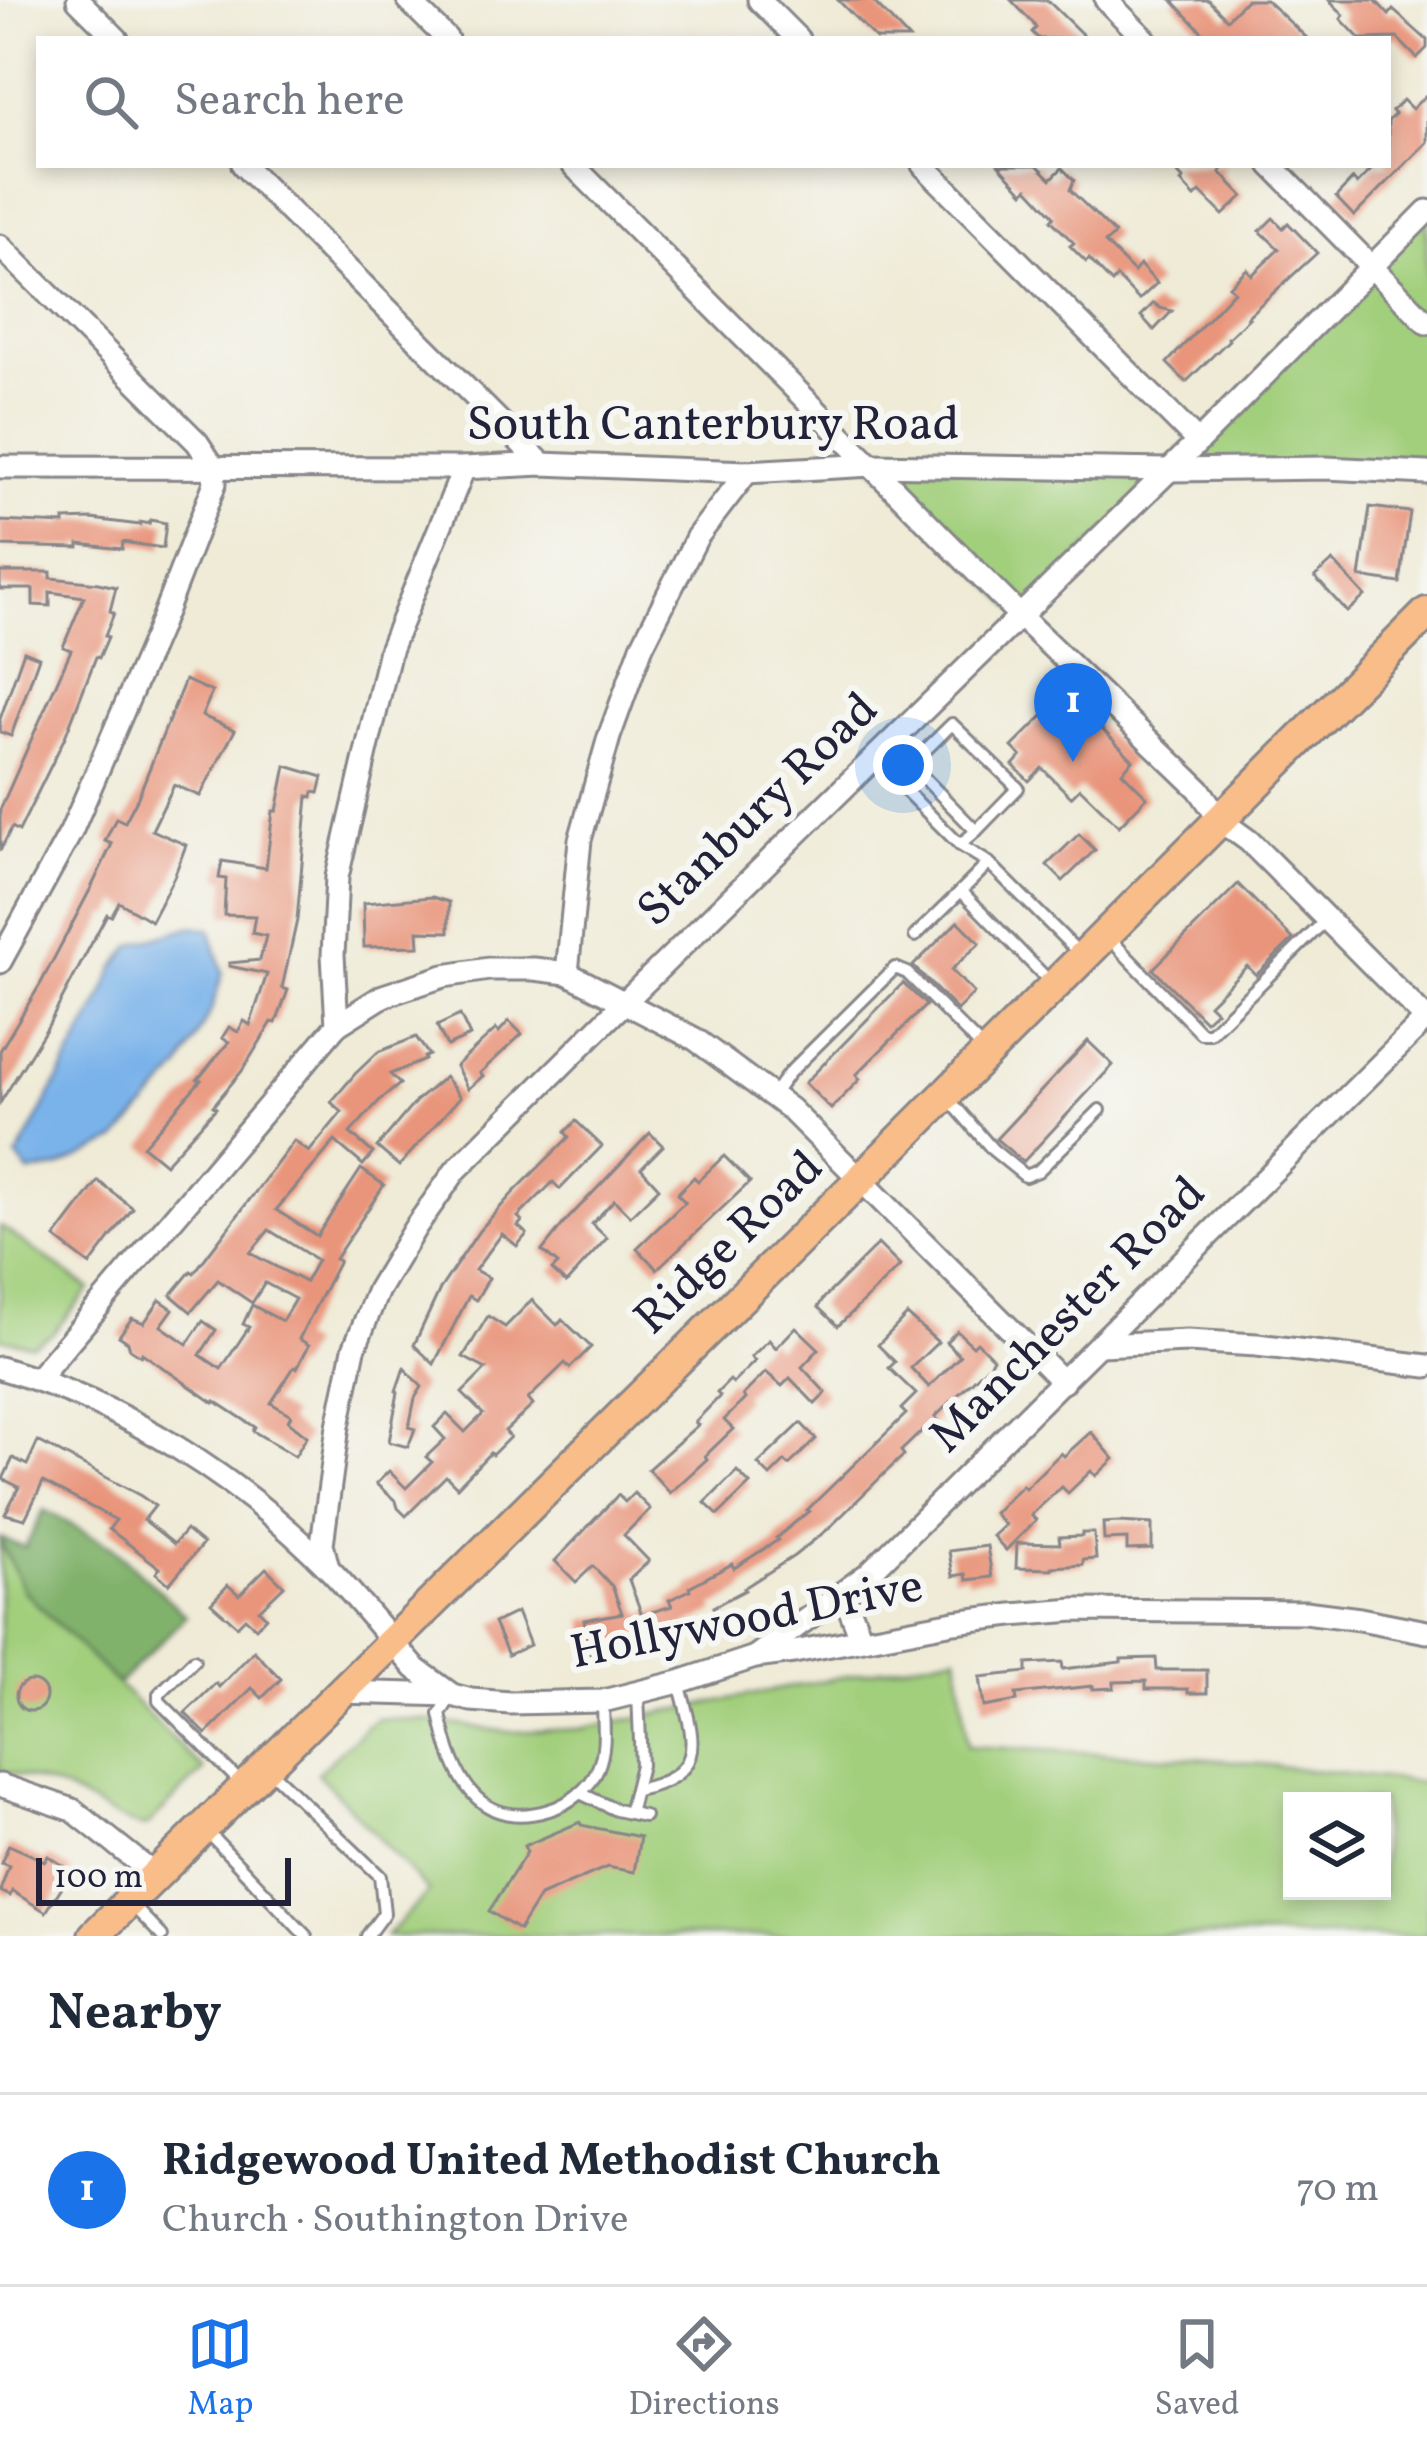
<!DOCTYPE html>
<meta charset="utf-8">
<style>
:root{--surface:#fff;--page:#f2f2f3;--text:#1f2937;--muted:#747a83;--line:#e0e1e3;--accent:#1a73e8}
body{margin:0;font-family:Vollkorn,serif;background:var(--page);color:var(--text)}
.controls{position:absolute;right:36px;bottom:36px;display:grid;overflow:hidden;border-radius:0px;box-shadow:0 6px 18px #0003}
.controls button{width:108px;height:108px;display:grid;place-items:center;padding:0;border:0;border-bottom:3px solid var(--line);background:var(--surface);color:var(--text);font:60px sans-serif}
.scale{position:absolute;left:36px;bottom:30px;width:255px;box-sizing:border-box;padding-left:12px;border:6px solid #22223b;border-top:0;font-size:33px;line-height:42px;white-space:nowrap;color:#22223b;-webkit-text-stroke:9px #f6f6f2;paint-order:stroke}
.you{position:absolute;left:903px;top:765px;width:42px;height:42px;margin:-30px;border:9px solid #fff;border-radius:50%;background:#1a73e8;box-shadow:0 0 0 18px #1a73e833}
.badge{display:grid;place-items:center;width:78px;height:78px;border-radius:50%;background:var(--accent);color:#fff;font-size:39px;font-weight:700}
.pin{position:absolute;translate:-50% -99px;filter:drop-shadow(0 3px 6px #0008)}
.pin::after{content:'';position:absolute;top:63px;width:42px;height:36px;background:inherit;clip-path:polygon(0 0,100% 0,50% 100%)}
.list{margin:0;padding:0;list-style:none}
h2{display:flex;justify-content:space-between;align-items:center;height:156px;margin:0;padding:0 48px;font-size:51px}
h2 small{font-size:39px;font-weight:400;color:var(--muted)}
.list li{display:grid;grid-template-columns:78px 1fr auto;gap:36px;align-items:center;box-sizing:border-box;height:192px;padding:0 48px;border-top:3px solid var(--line)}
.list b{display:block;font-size:45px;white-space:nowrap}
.list p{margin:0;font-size:39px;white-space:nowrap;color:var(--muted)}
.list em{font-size:39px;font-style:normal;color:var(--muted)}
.icon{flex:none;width:66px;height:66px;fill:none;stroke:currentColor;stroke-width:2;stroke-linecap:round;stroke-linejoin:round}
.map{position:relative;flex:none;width:1427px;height:1936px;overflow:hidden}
.search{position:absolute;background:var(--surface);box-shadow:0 6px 18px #0003;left:36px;right:36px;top:36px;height:132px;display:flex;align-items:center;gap:30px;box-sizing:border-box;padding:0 42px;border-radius:0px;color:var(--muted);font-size:45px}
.sheet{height:348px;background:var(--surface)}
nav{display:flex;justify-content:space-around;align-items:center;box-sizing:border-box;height:168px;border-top:3px solid var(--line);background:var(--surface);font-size:33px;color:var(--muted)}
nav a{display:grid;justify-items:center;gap:6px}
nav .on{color:var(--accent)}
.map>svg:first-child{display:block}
.green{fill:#a2cf7c;stroke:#62785c;stroke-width:3;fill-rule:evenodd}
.forest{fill:#81b26c;stroke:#526a54;stroke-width:3}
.water{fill:#7ab3ea;stroke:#4e6a92;stroke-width:3}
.building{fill:#e9957c;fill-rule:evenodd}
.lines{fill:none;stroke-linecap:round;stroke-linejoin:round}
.service-casing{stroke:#888689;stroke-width:16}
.minor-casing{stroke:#888689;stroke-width:27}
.primary-casing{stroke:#888689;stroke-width:36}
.service{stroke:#fff;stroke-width:10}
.minor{stroke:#fff;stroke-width:21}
.primary{stroke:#f9bd89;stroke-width:30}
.labels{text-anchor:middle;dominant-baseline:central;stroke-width:12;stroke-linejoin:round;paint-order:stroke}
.street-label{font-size:48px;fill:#22223b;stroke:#f6f6f2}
</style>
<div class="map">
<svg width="1427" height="1936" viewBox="0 0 1427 1936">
<rect width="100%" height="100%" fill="#f6f6f2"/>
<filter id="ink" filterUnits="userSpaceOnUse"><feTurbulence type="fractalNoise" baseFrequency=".00833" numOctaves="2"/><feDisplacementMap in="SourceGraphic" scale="24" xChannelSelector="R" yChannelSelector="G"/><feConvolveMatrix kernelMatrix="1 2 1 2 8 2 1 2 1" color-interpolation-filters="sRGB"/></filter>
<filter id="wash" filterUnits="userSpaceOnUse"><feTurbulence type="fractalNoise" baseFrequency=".004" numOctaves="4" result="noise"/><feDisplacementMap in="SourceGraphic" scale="48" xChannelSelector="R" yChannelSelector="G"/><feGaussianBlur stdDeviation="2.7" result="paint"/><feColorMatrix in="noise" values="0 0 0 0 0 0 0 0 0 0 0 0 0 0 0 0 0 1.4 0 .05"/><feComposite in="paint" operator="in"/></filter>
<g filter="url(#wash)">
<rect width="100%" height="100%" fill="#efebd7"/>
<g class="green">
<path d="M1427 211V473L1170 470 1019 614 873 465 1170 470Z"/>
<path d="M0 1226 90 1289 52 1334 32 1345 0 1338Z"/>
<path d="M0 1541 25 1592 204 1770 146 1827C121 1823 106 1811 84 1800 57 1785 29 1777 0 1771Z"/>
<path d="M957 1654 968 1746 1224 1760 1427 1783V1936H386L429 1892 317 1773 376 1718 424 1720 508 1732 580 1729ZM1292 1801H1382V1891H1292Z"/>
</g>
<path class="forest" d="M44 1510 114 1548 186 1616 118 1684 25 1592 0 1541V1538L25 1548Z"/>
<path class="water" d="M193 926 210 929 223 972 212 1008 181 1068 117 1140 57 1168 29 1173 17 1157 98 1006 115 967 132 945Z"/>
<g id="blocks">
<g class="building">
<path d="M838 0H872L909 39H876Z"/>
<path d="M1011 0H1047L1087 39H1039L1032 32 1036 28 1032 22Z"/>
<path d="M1172 0H1208L1227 19 1246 0H1266L1308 39H1209Z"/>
<path d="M1329 0H1375L1389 15 1393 10 1419 33 1427 40V48L1417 58 1397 38 1360 39 1341 19 1344 15Z"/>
<path d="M1427 94V142L1354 216 1336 197 1353 179 1357 184 1376 165H1388V121L1395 114 1392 111 1403 100 1412 109Z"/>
<path d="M999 165H1037L1051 179 1062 168 1074 180 1070 190 1115 234 1105 243 1134 272 1140 265 1157 283 1139 300 1117 277 1112 283 1089 259 1086 262 1070 246 1074 243 1051 220 1054 216 1028 188 1024 192Z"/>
<path d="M1170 165H1227L1220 172 1243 196 1223 215 1200 192 1195 197 1181 182 1183 179Z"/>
<path d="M1273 218 1283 228 1288 223 1317 253 1247 317 1249 318 1228 338 1229 340 1186 382 1167 363 1234 291 1229 286 1247 269 1252 275 1279 249 1260 231Z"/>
<path d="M1154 303 1160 308 1172 311 1154 330 1141 316Z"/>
<path d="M1370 507 1410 512 1400 583 1360 577Z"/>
<path d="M92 519 140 525V522L149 524 150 520 166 523 163 548 123 542 122 549 79 544V548L0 546V521L64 524V520Z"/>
<path d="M1333 561 1365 596 1347 612 1315 577Z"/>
<path d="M0 572H51V578L98 583 116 587 110 611 114 613 105 636 108 637 99 658 96 657 65 737 19 831 12 827 0 851V810L71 650 63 647 84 597 50 592V606L33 605V589H0Z"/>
<path d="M24 651 39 657 11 736 0 732V719Z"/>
<path d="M185 680 212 692 202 716 235 730 200 796 174 785 152 830 186 845 174 877 151 921 119 902 111 916 107 914 48 1026 0 1103V1051L41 983 92 886 112 844 105 841 116 818 125 822 138 797Z"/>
<path d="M1059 700 1068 709 1075 702 1133 760 1122 772 1147 797 1119 826 1080 788 1071 797 1042 768 1029 781 1013 765 1021 756 1012 747Z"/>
<path d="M286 766 323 777 319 793 313 792 312 797 308 796 297 920 282 988 288 990 276 1023 272 1022 242 1071 213 1106 216 1108 165 1164 143 1146 201 1080 198 1079 229 1042 222 1038 229 1027 238 1032 244 1021 250 1025 267 974 229 966V963L260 960 266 936 252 933 255 916 224 915 226 879 219 878 222 861 266 868 273 811H277Z"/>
<path d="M1079 834 1095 850 1063 881 1047 865Z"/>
<path d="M1238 884 1293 939 1256 975 1247 966 1209 1004 1216 1011 1205 1021 1153 969Z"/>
<path d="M432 897 449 902V932L418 931 419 946 364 947 363 903Z"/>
<path d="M958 921 980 943 951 970 974 993 957 1010 913 966Z"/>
<path d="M903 983 926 1005 856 1075 860 1079 831 1109 805 1083Z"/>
<path d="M460 1015 470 1036 447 1046 437 1026Z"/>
<path d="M509 1021 522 1034 480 1073 483 1076 468 1089 456 1066 496 1029 499 1032Z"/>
<path d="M416 1037 429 1055 424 1057 425 1060 390 1074 400 1084 380 1100 350 1133 373 1153 363 1165 335 1141 276 1210 317 1236 361 1169 384 1185 335 1259 339 1261 299 1339 309 1345 297 1368 294 1367 271 1403 291 1415 288 1421 307 1436 295 1456 253 1431 255 1427 215 1401 214 1403 142 1353 141 1356 130 1349 128 1342 119 1336 132 1318 144 1323 160 1300 173 1309 161 1326 187 1344 203 1321 216 1330 200 1355 221 1369 249 1327 243 1324 252 1305 282 1321 295 1299 265 1283 252 1303 218 1280 191 1312 171 1295 191 1271 194 1273 294 1141 309 1152 342 1112 331 1102 355 1074 378 1052ZM269 1230 317 1260 305 1282 250 1253Z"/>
<path d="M1088 1041 1113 1065 1023 1162 996 1139Z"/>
<path d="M445 1077 460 1097 399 1166 377 1147 416 1101Z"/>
<path d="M576 1121 602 1146 560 1189 553 1182 518 1217 522 1221 518 1226 527 1234 517 1246 502 1234 475 1270 489 1278 476 1300 469 1296 434 1364 414 1345 440 1289 479 1231 512 1194 569 1137 565 1132Z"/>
<path d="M650 1133 663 1146 641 1168 659 1188 630 1216 614 1200 592 1224 607 1238 566 1283 552 1270 558 1264 542 1251 564 1223Z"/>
<path d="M724 1156 750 1182 657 1269 637 1248 685 1202 677 1194 694 1177 698 1181Z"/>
<path d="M98 1181 133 1208 90 1265 55 1238Z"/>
<path d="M878 1244 900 1266 838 1326 818 1307 824 1298Z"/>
<path d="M532 1300 557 1325 562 1319 591 1347 570 1368 565 1363 528 1399 533 1405 505 1431 510 1437 492 1455 490 1453 457 1487 446 1476 406 1516 398 1508 396 1501 376 1484 389 1471 406 1488 432 1462 426 1457 445 1439 434 1427 447 1414 465 1432 483 1414 462 1393 486 1369 463 1357 488 1316 505 1327Z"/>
<path d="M907 1315 938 1342 911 1368 929 1387 960 1356 946 1342 957 1331 973 1346 977 1342 993 1358 989 1365 935 1417 937 1419 924 1432 923 1430 901 1451 904 1455 885 1473 828 1529 794 1556 744 1588 745 1590 713 1607 715 1611 672 1633 613 1646 614 1651 591 1656 584 1620 622 1613 612 1586 593 1566 576 1582 555 1561 618 1495 625 1502 634 1493 650 1509 624 1535 649 1561 629 1580 642 1615 672 1606 669 1600 690 1590 689 1587 732 1564 734 1568 778 1540 776 1538 809 1511 807 1510 906 1414 901 1409 916 1394 889 1368 895 1362 878 1345Z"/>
<path d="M796 1327 819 1349 802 1367 826 1393 815 1404 790 1378 782 1386 766 1372 743 1395 745 1399 724 1420 733 1429 705 1456 707 1459 670 1493 648 1469 698 1425 695 1422 720 1396 717 1393 730 1380 733 1383 755 1361 751 1357 769 1340 776 1348Z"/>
<path d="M404 1368 422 1387 415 1398 409 1427 415 1429 408 1447 389 1442 398 1392 396 1391Z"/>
<path d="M801 1423 816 1439 789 1465 785 1461 770 1476 758 1464Z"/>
<path d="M1091 1432 1114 1459 1096 1476 1091 1471 1068 1493 1062 1487 1057 1491 1031 1515 1036 1520 1006 1550 993 1536 1005 1525 994 1513 1022 1485 1025 1488 1061 1453 1064 1456Z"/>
<path d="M38 1441 141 1496 155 1506 144 1520 174 1544 186 1530 203 1544 169 1584 156 1573 160 1568 109 1529 116 1520 43 1482 25 1519 5 1514 19 1487 3 1479 13 1458 27 1465Z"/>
<path d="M737 1471 750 1484 718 1515 705 1503Z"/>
<path d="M1119 1522 1152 1524V1549L1127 1550V1539L1104 1540 1103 1523Z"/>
<path d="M1082 1533H1094L1096 1559 1083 1560V1565L1052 1567V1569L1016 1568 1017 1543 1060 1544 1059 1537 1082 1536Z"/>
<path d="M987 1546 992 1577 967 1580 966 1574 953 1576 949 1551Z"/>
<path d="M266 1568 284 1586 259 1610 266 1617 256 1628 245 1618 237 1626 211 1603 228 1585 239 1595Z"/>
<path d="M517 1612 530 1645 508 1655 494 1623Z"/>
<path d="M254 1651 281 1679 262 1698 252 1688 206 1734 185 1713 216 1683 219 1687Z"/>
<path d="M1156 1658 1157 1670H1207V1693H1188V1689H1146V1681L1114 1682V1688L1093 1689V1686L1016 1694 1017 1701 984 1707 980 1677 1027 1672V1664L1062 1662 1063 1669 1121 1662V1659Z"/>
<circle cx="31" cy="1696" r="15"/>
<path d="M580 1822 581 1825 640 1837 634 1872 607 1867 540 1896 519 1930 489 1911 527 1852 524 1846Z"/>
<path d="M9 1845 45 1861 48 1856 72 1871 46 1912 12 1891 10 1896 0 1891 9 1866 1 1863Z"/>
</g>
</g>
</g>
<g filter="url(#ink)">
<use href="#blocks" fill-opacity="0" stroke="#888689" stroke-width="3"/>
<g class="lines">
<defs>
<g id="service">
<path d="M889 742 976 831 960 845 989 863"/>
<path d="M960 845 895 780 952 724 1018 788 976 831"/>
<path d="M915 936 961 891"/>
<path d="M1108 937 1201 1033H1210L1326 920"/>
<path d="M1052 984 961 891 989 863 1081 955"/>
<path d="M772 1096 789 1073 895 968 907 973 986 1052"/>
<path d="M947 1097 993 1150 1025 1176 1038 1171 1100 1110"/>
<path d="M194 1660 159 1694V1701L242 1784"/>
<path d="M452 1695 440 1714C452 1774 477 1832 549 1810 569 1804 591 1788 598 1768 607 1746 603 1724 603 1702"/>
<path d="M266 1767 380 1876 384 1913 367 1936"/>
<path d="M636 1790C711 1775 693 1738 679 1682"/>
<path d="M580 1793 616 1810 644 1816"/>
<path d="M629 1813 641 1765 638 1694"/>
<path d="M206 1830 306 1936"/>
<path d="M131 1904 162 1936"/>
</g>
<g id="minor">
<path d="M78 0 117 39"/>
<path d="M408 0 447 39"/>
<path d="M759 0 798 39"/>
<path d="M1106 0 1145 39"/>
<path d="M243 165 542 464"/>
<path d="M573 165 1032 628 1199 789 1220 820 1249 841 1427 1020"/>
<path d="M923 165 1198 442"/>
<path d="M1271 165 1427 323"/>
<path d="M0 246 197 442 213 466 215 483 158 630 71 832 0 962"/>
<path d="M0 467 464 468 542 464 747 472 873 465 1169 470 1326 468 1427 473"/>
<path d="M567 973 580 840 609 737 642 646 697 537 747 472"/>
<path d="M337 1025 333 955 337 877 390 650 464 468"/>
<path d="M1100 1345 1187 1341 1257 1345 1427 1366"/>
<path d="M0 1368C124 1404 239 1477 330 1570 360 1601 387 1636 415 1668L452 1695 471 1700 510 1703 603 1701 679 1682 755 1657 794 1652 954 1622 1012 1615 1075 1610 1305 1612 1360 1619 1427 1632"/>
<path d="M37 1379 337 1025 383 996 444 976 489 969H534L567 973 695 1039 790 1109 1063 1382"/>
<path d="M328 1568 322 1544 338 1426 354 1349 378 1290 415 1228 456 1170 643 984 1196 444 1427 211"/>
<path d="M844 1594 861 1638"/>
<path d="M755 1657 868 1574 1427 1018"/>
<path d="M339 1692 452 1695"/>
<path d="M0 1785 73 1810 156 1876"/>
</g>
<path id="primary" d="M94 1936 861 1179 1427 613"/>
</defs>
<use href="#service" class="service-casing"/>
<use href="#minor" class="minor-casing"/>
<use href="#primary" class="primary-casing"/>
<use href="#service" class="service"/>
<use href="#minor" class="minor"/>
<use href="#primary" class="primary"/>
</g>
</g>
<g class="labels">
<g class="street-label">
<text x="713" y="426">South Canterbury Road</text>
<text transform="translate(759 811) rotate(-44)">Stanbury Road</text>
<text transform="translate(730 1244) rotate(-44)">Ridge Road</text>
<text transform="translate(1069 1316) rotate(-45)">Manchester Road</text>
<text transform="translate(747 1621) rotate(-11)">Hollywood Drive</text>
</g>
</g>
</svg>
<div class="controls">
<button><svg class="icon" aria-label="layers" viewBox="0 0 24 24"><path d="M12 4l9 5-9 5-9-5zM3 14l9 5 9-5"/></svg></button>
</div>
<div class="scale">100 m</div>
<div class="you"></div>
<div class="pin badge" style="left:1073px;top:762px">1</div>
<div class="search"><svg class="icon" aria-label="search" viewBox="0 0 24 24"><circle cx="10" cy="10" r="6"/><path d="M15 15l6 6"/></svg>Search here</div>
</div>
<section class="sheet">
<h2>Nearby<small></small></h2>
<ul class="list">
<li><span class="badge">1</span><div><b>Ridgewood United Methodist Church</b><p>Church · Southington Drive</p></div><em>70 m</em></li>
</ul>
</section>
<nav>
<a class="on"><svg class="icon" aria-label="map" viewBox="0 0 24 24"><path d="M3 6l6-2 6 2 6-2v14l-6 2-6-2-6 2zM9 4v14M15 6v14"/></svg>Map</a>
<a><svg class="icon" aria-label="directions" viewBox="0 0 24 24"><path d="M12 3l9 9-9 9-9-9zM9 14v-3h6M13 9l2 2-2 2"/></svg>Directions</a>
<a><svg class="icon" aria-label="saved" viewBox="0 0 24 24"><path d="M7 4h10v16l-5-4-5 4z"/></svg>Saved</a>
</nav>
